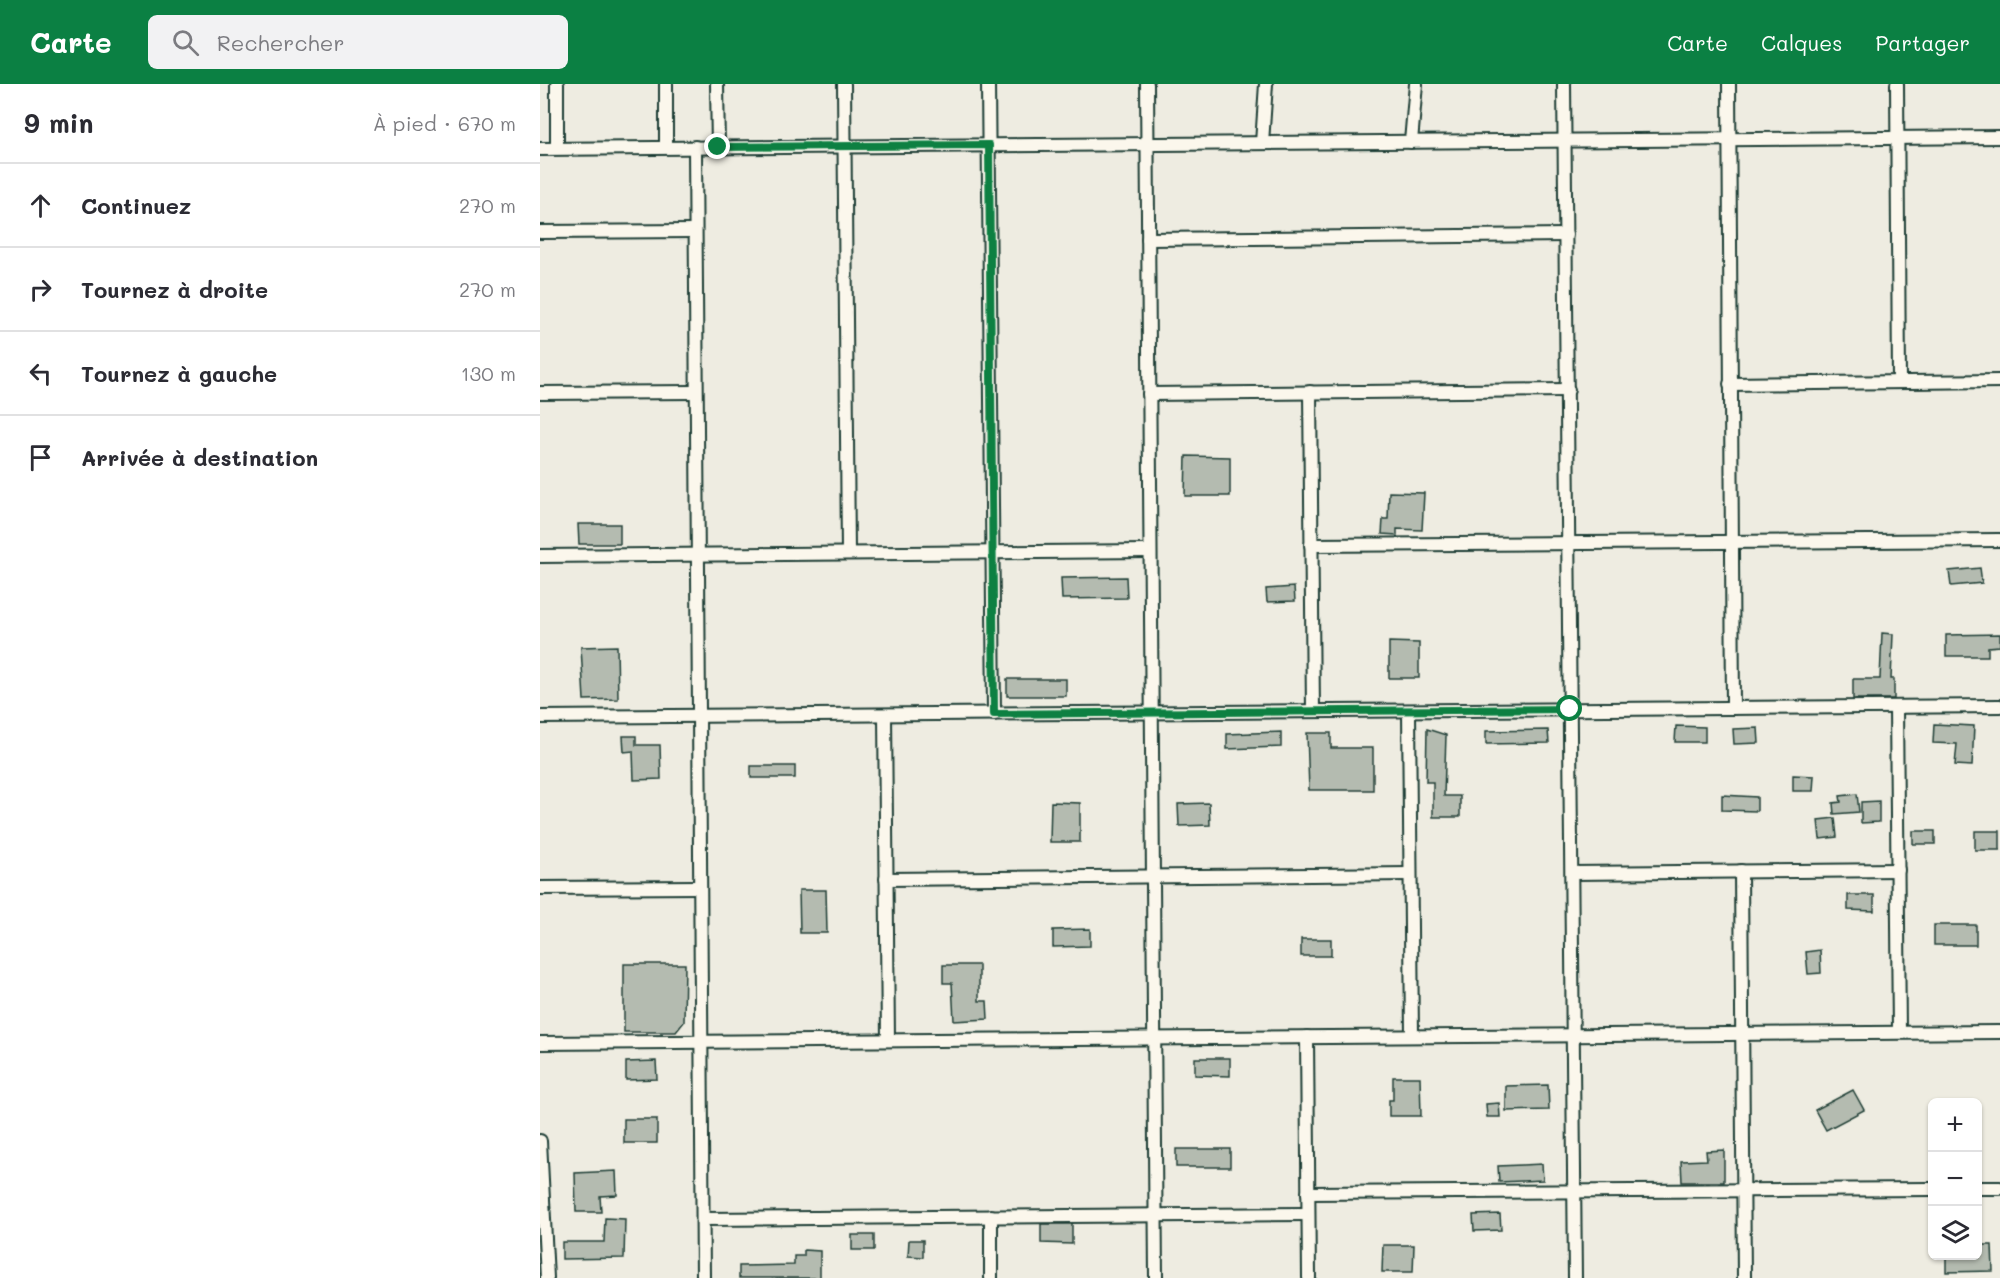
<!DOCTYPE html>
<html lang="fr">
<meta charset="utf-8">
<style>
:root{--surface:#fff;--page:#f2f2f3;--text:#2b2b33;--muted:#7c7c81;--line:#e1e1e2;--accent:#0b8043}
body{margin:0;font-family:Mali,sans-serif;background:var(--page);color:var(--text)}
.controls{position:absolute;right:18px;bottom:18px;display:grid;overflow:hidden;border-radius:9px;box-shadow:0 2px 4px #0004}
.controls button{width:54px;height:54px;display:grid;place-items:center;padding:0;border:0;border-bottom:2px solid var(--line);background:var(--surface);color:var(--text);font:30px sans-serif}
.stop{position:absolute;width:18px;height:18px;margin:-14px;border:4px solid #0b8043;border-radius:50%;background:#fff}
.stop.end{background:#0b8043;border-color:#fff;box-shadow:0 2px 6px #0008}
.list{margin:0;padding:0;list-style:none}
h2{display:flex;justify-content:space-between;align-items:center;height:78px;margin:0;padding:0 24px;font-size:26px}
h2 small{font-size:20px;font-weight:400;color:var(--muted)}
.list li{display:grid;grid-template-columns:39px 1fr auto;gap:18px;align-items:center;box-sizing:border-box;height:84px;padding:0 24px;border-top:2px solid var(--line)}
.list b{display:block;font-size:22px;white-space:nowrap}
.list em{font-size:20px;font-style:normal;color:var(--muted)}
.icon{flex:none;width:33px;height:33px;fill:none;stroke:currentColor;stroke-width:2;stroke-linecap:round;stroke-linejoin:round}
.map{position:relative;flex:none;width:1460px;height:1194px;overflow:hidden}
header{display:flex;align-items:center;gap:36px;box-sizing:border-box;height:84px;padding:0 30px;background:var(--accent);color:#fff}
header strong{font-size:28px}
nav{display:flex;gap:33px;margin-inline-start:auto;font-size:21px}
.search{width:420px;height:54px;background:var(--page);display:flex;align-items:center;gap:15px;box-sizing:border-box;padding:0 21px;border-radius:9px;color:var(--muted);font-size:22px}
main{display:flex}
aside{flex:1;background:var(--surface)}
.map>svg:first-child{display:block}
.building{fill:#b4bbb0;stroke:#1f3d34;stroke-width:1.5}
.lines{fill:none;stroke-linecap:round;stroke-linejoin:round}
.street-casing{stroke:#1f3d34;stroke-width:16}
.street{stroke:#fbf7ec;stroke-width:12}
.route{stroke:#0b8043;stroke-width:8}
</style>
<header>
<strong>Carte</strong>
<div class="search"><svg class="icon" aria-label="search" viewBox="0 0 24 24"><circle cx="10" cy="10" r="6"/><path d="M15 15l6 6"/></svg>Rechercher</div>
<nav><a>Carte</a><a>Calques</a><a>Partager</a></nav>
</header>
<main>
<aside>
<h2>9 min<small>À pied · 670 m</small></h2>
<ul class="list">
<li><svg class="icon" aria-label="ahead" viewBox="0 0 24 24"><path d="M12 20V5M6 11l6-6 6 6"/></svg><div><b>Continuez</b></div><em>270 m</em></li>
<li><svg class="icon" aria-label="right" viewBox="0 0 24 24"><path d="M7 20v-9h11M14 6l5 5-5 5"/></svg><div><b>Tournez à droite</b></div><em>270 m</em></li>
<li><svg class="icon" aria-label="left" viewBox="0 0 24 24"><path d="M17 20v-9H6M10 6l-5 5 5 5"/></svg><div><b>Tournez à gauche</b></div><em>130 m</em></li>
<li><svg class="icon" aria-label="arrive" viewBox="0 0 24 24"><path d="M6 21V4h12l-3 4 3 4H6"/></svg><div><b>Arrivée à destination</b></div></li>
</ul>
</aside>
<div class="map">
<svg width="1460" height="1194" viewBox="0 0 1460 1194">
<rect width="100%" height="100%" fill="#eeece1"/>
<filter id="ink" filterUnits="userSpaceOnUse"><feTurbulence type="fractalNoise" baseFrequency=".0167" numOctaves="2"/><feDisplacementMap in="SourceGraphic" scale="12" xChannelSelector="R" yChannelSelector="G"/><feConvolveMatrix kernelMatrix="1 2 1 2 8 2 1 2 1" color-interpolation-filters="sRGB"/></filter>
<g filter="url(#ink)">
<g class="building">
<path d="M646 372 690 373V412H645Z"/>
<path d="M849 408 884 409 882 446 857 445V451L842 450 843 435H848Z"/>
<path d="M38 440H80V460H39Z"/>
<path d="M1440 484 1442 499 1411 502 1409 487Z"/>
<path d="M586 493 587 514 522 515 521 494Z"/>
<path d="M754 503 755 517 727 518 726 505Z"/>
<path d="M1342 549 1353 550 1351 595H1354V615H1313V595H1340Z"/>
<path d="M1460 550V562L1448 563V572H1406V551Z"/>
<path d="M849 558 879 559V594H849Z"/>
<path d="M77 562 78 615 44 616 41 563Z"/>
<rect x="467" y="595" width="59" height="17"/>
<path d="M1394 640 1434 642 1432 682 1415 681 1417 660 1393 659Z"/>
<path d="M1136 642 1165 643V658H1135Z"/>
<path d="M1218 644 1219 659 1194 660 1193 645Z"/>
<path d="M887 645 906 651 904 712H920V733H893V698H886Z"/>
<path d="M1008 646 1009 659 946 660V647Z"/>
<path d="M741 648V663L687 665V650Z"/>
<path d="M767 649H791V664H833V706H769Z"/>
<path d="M83 652H96V661H120L121 695 94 696 93 667 84 668Z"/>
<rect x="211" y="682" width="44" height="12"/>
<path d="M1253 691 1274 692 1273 707H1253Z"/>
<path d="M1317 710 1319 728 1294 730 1293 719 1301 718 1300 712Z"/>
<path d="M1182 711 1217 713V727L1182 726Z"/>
<path d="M1339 717V738L1321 739V718Z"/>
<path d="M511 718 540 719V758H510Z"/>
<path d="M669 719 670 741 639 742 638 720Z"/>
<path d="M1295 734 1297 753 1280 755 1278 736Z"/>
<rect x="1373" y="747" width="22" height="13"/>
<rect x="1435" y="747" width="25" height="19"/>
<path d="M259 806H286L287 849H260Z"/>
<path d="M1308 811H1334V827L1308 826Z"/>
<rect x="1394" y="841" width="42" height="20"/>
<path d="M550 845V862L513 863V846Z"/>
<rect x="761" y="855" width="30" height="17"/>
<path d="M1280 866 1281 889 1268 890 1266 868Z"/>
<path d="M84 880H145L144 938 136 948H84Z"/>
<path d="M403 881H439V917H447L448 935 414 937 412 899H403Z"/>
<path d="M655 974H690V992L655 991Z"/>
<path d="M116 977 117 995 86 996V978Z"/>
<path d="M853 993H880L881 1032H849V1016H853Z"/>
<path d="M1008 1001 1009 1026 966 1027V1002Z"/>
<path d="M1313 1006 1324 1026 1286 1046 1275 1026Z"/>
<path d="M959 1019 960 1033H947L946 1020Z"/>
<rect x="84" y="1035" width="33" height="24"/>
<rect x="636" y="1065" width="54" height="18"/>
<path d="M1184 1066V1098H1142L1141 1077 1167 1076 1166 1067Z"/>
<path d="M1002 1080 1003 1096 959 1098 958 1082Z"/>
<path d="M76 1087 77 1111 60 1112 61 1128H36L35 1089Z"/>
<path d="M960 1130 961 1146 934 1147 933 1131Z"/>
<path d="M65 1134 85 1135 84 1174 22 1175V1158H64Z"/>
<path d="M501 1140H532V1160L501 1159Z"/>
<rect x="312" y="1151" width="22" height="15"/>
<path d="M369 1156H383V1173L368 1172Z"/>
<path d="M843 1161H874L873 1188H842Z"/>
<path d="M1437 1161H1452L1453 1187 1406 1188V1172H1437Z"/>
<path d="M264 1166 280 1167V1194H199V1182L254 1181V1172H264Z"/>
</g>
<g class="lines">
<defs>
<g id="street">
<path d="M17 0V64"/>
<path d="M126 0V63"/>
<path d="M177 0 178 63"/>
<path d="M304 0 308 469"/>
<path d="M448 0 454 630"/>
<path d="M607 0 616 1194"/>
<path d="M1024 0 1035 1194"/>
<path d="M1189 0 1193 624"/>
<path d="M1357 0 1359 298"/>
<path d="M871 58 876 0"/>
<path d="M722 59 726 0"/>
<path d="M155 63 163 1194"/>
<path d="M0 65 1460 53"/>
<path d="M0 148 155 147"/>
<path d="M608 155 1026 151"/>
<path d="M1190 300 1460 297"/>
<path d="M770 308 773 627"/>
<path d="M0 309 156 308"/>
<path d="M609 310 1028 306"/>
<path d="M771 461 1460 456"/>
<path d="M0 472 610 467"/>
<path d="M1356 623 1359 948"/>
<path d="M869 627 872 952"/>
<path d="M345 631 348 956"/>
<path d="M0 633 1460 622"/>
<path d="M1201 787 1204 1194"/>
<path d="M1032 789 1358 786"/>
<path d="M346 795 870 790"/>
<path d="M0 804 160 803"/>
<path d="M767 953 769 1194"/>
<path d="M0 959 1460 948"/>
<path d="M0 1057 7 1194"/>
<path d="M1438 1104H1460"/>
<path d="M768 1109 1392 1105"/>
<path d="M163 1135 768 1130"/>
<path d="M451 1194V1132"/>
</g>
</defs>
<use href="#street" class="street-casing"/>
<use href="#street" class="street"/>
</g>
</g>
<g class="lines" filter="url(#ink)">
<path class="route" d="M178 63 449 61 454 630 1030 625"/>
</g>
</svg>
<div class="controls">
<button>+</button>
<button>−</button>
<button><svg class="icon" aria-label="layers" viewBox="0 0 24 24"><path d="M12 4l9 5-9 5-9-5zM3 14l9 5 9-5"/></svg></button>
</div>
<div class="stop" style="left:1030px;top:625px"></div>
<div class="stop end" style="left:178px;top:63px"></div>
</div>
</main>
